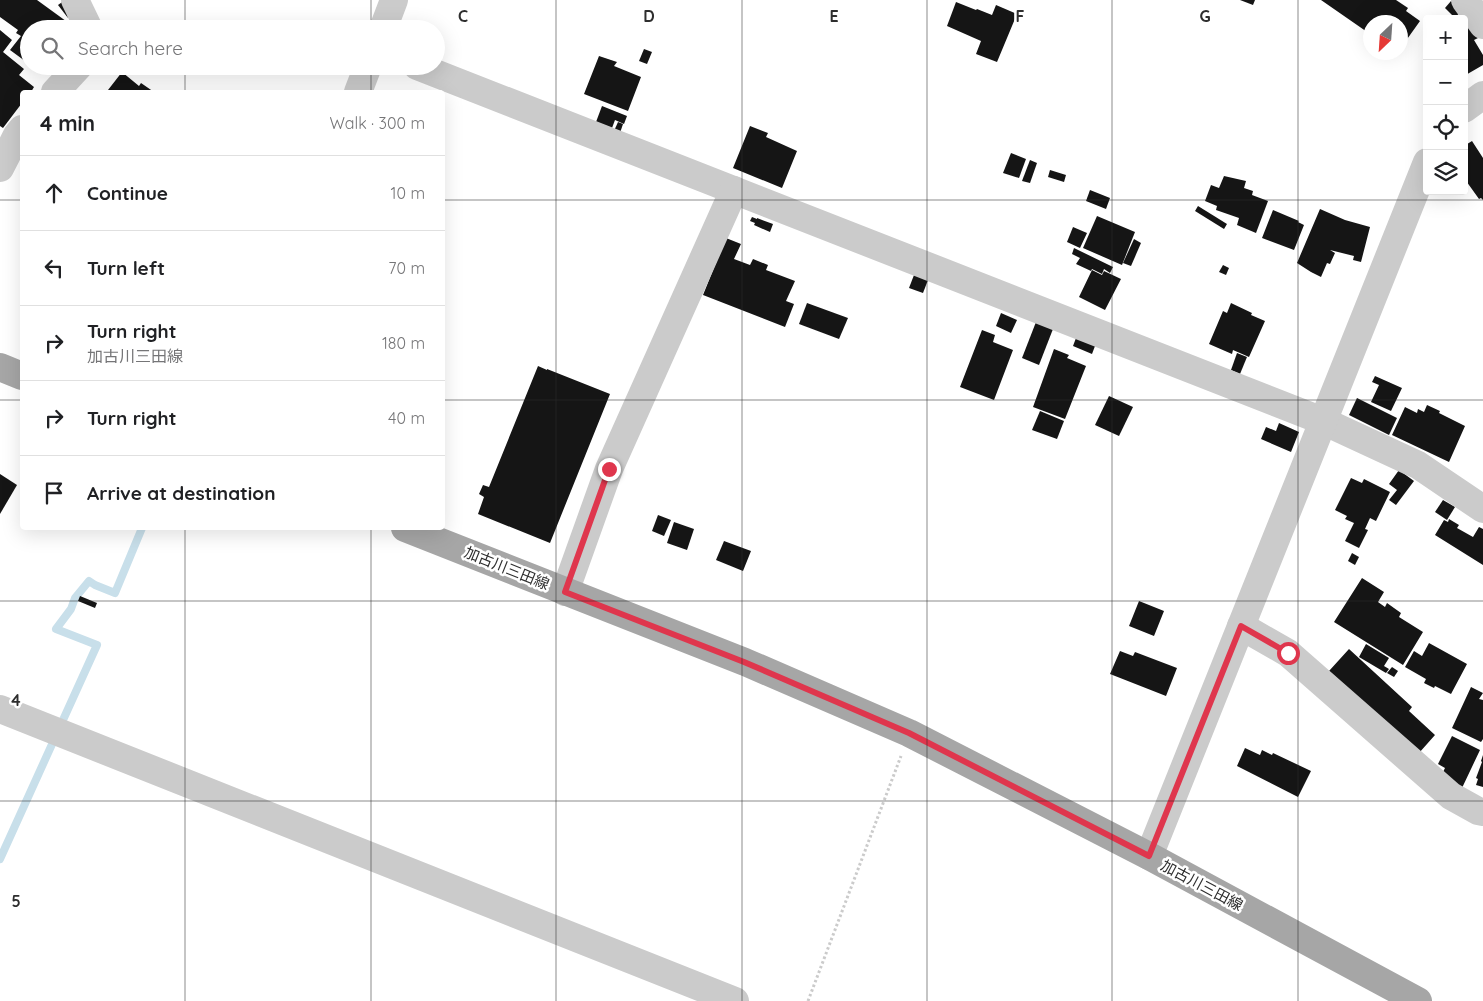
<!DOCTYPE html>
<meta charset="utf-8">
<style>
:root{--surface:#fff;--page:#f2f2f2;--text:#202124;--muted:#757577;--line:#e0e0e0}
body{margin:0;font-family:Quicksand,"Noto Sans JP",sans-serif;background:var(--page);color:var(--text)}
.controls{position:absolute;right:15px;top:15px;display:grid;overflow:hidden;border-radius:5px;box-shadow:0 5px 20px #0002}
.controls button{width:45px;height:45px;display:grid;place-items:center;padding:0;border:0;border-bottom:1px solid var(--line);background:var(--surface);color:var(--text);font:25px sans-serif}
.compass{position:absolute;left:1363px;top:15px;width:45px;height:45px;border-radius:50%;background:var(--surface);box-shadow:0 5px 20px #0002;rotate:205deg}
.stop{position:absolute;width:15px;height:15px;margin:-11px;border:4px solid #df364d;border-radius:50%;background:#fff}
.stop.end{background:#df364d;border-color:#fff;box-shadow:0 1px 5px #0008}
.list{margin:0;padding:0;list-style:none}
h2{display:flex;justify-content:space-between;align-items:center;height:65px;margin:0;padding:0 20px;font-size:21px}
h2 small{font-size:16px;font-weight:400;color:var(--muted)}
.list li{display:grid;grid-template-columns:32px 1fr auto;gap:15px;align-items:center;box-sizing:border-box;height:75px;padding:0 20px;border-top:1px solid var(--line)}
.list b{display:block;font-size:19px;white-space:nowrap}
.list p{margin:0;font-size:16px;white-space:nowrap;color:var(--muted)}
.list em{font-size:16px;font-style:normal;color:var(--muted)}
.icon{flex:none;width:28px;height:28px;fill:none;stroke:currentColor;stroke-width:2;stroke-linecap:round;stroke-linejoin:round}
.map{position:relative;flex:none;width:1483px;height:1001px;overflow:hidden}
.search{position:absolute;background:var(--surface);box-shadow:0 5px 20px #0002;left:20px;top:20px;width:425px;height:55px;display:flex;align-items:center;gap:12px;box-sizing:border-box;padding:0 18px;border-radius:28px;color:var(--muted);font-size:19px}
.panel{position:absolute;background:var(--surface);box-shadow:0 5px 20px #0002;left:20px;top:90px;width:425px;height:440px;border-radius:5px}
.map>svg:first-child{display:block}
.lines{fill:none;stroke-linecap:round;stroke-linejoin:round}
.stream{stroke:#c8dfea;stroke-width:8}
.building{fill:#151515}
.path{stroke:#cbcbcb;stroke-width:3;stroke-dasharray:2.5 2.5;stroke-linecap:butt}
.minor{stroke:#cbcbcb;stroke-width:28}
.major{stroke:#a6a6a6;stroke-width:28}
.route{stroke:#df364d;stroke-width:6}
.grid{fill:none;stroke:#2e2e2e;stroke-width:1;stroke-opacity:0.55}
.labels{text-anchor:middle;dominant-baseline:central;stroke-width:5;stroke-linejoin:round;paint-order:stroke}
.street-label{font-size:15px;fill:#2e2e2e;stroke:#fff}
.grid-label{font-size:16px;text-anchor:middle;font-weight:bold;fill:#2e2e2e;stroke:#fff;stroke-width:5;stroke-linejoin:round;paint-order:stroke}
</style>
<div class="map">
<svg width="1483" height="1001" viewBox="0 0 1483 1001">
<rect width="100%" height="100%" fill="#fff"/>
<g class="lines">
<path class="stream" d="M0 859 97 645 56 629 71 609 75 598 89 581 95 585 115 593 142 528"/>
</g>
<g class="building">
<path d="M0 0H37L70 24 66 29H29V56L25 61 10 50 21 36 16 33 18 30 0 17Z"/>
<path d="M65 0 68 18 58 5Z"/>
<path d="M1240 0H1255L1253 5Z"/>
<path d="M1321 0H1396L1408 8 1406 11 1420 21 1400 49V22H1370V34Z"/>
<path d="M1451 1 1462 10 1455 18 1445 8Z"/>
<path d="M956 2 976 10 977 9 992 15 996 5 1017 14 997 62 976 54 981 41 947 26Z"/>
<path d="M1466 20 1478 38 1474 40 1483 55V65L1464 76V21Z"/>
<path d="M0 30 12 40 3 52 24 69 19 75 34 87 31 92H22V103L3 128 0 126Z"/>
<path d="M644 49 652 52 647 64 639 61Z"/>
<path d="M1386 52H1398L1394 58Z"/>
<path d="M599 56 617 62 614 66 641 77 628 111 584 94Z"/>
<path d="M122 72 139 86 141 83 154 92H112L108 90Z"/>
<path d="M602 106 627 116 624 124 615 120 612 128 596 122Z"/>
<path d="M618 122 623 124 620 133 614 131Z"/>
<path d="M750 126 768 133 766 137 797 151 782 188 733 168Z"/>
<path d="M1472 141 1483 158V200L1481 198 1479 199 1464 178V146Z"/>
<path d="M1011 153 1026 159 1019 178 1003 173Z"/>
<path d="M1030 160 1037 163 1030 183 1022 181Z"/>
<path d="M1050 170 1066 175 1064 182 1048 177Z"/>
<path d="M1224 176 1246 181 1244 188 1253 191 1252 195 1268 201 1256 233 1237 225 1239 218 1216 210 1217 206 1205 201 1211 185 1219 188Z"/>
<path d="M1090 190 1110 198 1106 209 1086 201Z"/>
<path d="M1198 206 1227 224 1224 229 1195 211Z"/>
<path d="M1320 209 1345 220 1370 227 1361 262 1353 260 1354 256 1330 250 1335 253 1330 264 1327 263 1321 277 1311 272 1297 263Z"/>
<path d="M1273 210 1299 221 1298 222 1304 225 1294 250 1262 238Z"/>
<path d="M1097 216 1135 232 1122 265 1083 248Z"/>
<path d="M752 217 757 219V218L773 224 770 232 754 225 755 223 750 221Z"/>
<path d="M1073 227 1087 233 1080 248 1067 242Z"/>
<path d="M726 238 741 244 734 259 750 265 753 259 768 265 766 270 795 281 786 301 794 304 785 327 703 295Z"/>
<path d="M1134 239 1141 243 1131 266 1123 263Z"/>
<path d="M1074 248 1113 267 1110 273 1104 269 1102 274 1092 269 1091 271 1076 264 1080 258 1072 254Z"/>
<path d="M1223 265 1229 268 1226 275 1219 272Z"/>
<path d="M1092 270 1102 275 1104 271 1121 279 1105 310 1079 297Z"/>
<path d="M914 275 928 280 923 293 909 288Z"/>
<path d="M807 303 848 318 839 339 799 324Z"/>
<path d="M1231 303 1252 313 1251 315 1265 321 1249 357 1233 350 1232 354 1209 344 1223 311 1227 313Z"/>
<path d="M1001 313 1017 320 1011 333 996 326Z"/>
<path d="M1036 322 1053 329 1039 365 1022 358Z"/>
<path d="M982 330 995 335 993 342 1013 350 994 400 960 387Z"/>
<path d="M1076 338 1095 346 1092 354 1073 346Z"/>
<path d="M1054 349 1069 355 1067 358 1086 366 1065 419 1033 407Z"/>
<path d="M1237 353 1247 357 1240 374 1231 370Z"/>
<path d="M538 366 547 370V369L610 394 550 543 478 514 484 497 479 494 483 485 489 487Z"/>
<path d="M1375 376 1402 388 1391 411 1371 402 1379 385 1372 382Z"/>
<path d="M1109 396 1133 407 1119 436 1095 425Z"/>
<path d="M1357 398 1397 418 1389 435 1349 415Z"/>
<path d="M1427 405 1440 411 1439 413 1465 426 1449 462 1392 435 1405 407 1417 413 1418 409 1424 412Z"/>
<path d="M1040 411 1064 421 1057 439 1032 430Z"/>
<path d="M1279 423 1299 432 1291 452 1261 439 1266 427 1276 431Z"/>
<path d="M1399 470 1414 481 1396 505 1389 500 1397 490 1389 484Z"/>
<path d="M0 474 17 485 0 514Z"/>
<path d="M1351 478 1362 483 1364 479 1390 492 1376 521 1370 518 1365 529 1368 530 1359 548 1345 541 1354 523 1345 519 1347 516 1335 510Z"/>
<path d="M1443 500 1455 507 1447 520 1435 512Z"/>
<path d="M658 515 671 520 664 536 652 531Z"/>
<path d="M1449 519 1459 525 1457 528 1473 537 1479 527 1483 529V565L1435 535 1444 520 1448 522Z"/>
<path d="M674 522 694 529 687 550 667 543Z"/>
<path d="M724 541 751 551 743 571 716 560Z"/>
<path d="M1352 553 1359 557 1355 565 1348 561Z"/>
<path d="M1362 578 1384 592 1378 602 1385 607 1387 603 1401 613 1399 617 1423 632 1403 665 1334 622Z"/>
<path d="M80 596 97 603 95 608 78 601Z"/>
<path d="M1139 601 1164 611 1154 636 1129 626Z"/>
<path d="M1429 643 1467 664 1451 694 1435 686 1434 688 1424 683 1426 679 1405 667 1414 651 1422 656Z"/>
<path d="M1366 644 1389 658 1384 666 1389 669 1386 673 1359 657Z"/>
<path d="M1349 649 1412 707 1409 711 1435 735 1419 753 1329 671Z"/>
<path d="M1120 651 1133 656 1135 652 1177 668 1166 696 1110 674Z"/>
<path d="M1392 667 1398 671 1394 677 1387 673Z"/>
<path d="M1471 687 1483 693 1479 699 1483 700V739L1481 742 1452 728Z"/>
<path d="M1452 736 1480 750 1462 788 1440 778 1445 768 1438 764Z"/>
<path d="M1245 748 1260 755 1262 750 1272 755 1273 753 1311 771 1298 797 1237 766Z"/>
<path d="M1483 755V787L1476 785 1478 779 1476 778 1482 762 1481 761Z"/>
</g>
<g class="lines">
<path class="path" d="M808 1001 901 756"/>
<g class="minor">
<path d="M75 0 89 29"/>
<path d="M1465 0 1483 25"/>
<path d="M383 29 394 0"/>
<path d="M417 66 1323 421 1418 465 1483 509"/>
<path d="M55 92 79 66"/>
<path d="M358 92 368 66"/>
<path d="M1464 109 1483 95"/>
<path d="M0 168 17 135 22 129"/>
<path d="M565 592 609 469 734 190"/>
<path d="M1241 626 1288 653 1451 796 1478 811 1483 812"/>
<path d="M0 709 735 1001"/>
<path d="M1149 856 1427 162"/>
</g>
<g class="major">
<path d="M0 367 22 376"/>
<path d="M405 528 745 662 909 733 1149 856 1418 1001"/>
</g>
</g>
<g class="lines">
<path class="route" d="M609 469 565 592 744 662 909 733 1149 856 1241 626 1288 653"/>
</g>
<path class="grid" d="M185 0V29M371 0V29M556 0V1001M742 0V1001M927 0V1001M1112 0V1001M1298 0V1001M185 66V92M371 66V92M0 200H22M442 200H1483M0 400H22M442 400H1483M185 528V1001M371 528V1001M0 601H1483M0 801H1483"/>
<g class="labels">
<g class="street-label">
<text transform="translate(507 568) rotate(22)">加古川三田線</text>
<text transform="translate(1202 885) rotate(28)">加古川三田線</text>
</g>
</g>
<g class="grid-label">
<text x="463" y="22">C</text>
<text x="649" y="22">D</text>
<text x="834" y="22">E</text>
<text x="1020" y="22">F</text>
<text x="1205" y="22">G</text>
<text x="16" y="706">4</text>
<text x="16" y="907">5</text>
</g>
</svg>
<div class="controls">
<button>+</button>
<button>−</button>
<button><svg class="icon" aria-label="locate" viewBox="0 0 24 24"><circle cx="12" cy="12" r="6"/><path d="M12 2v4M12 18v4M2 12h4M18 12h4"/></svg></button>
<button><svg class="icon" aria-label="layers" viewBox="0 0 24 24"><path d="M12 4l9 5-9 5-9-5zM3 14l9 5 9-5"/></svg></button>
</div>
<svg class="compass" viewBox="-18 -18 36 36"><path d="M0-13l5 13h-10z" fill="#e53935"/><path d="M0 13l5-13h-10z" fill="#757577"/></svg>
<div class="stop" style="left:1288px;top:653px"></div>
<div class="stop end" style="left:609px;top:469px"></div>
<div class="search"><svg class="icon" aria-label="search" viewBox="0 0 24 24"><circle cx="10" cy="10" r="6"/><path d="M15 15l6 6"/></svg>Search here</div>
<section class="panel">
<h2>4 min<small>Walk · 300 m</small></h2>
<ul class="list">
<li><svg class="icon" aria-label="ahead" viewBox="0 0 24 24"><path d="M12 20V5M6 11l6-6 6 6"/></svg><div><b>Continue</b></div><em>10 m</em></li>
<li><svg class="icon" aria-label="left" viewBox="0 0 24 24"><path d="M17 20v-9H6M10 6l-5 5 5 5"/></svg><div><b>Turn left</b></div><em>70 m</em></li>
<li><svg class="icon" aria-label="right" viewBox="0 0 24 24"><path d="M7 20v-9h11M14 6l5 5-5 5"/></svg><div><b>Turn right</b><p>加古川三田線</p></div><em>180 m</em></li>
<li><svg class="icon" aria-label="right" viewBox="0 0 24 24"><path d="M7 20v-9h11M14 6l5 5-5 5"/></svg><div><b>Turn right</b></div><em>40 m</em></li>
<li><svg class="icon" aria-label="arrive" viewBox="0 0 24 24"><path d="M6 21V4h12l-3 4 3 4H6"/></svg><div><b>Arrive at destination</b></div></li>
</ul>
</section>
</div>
